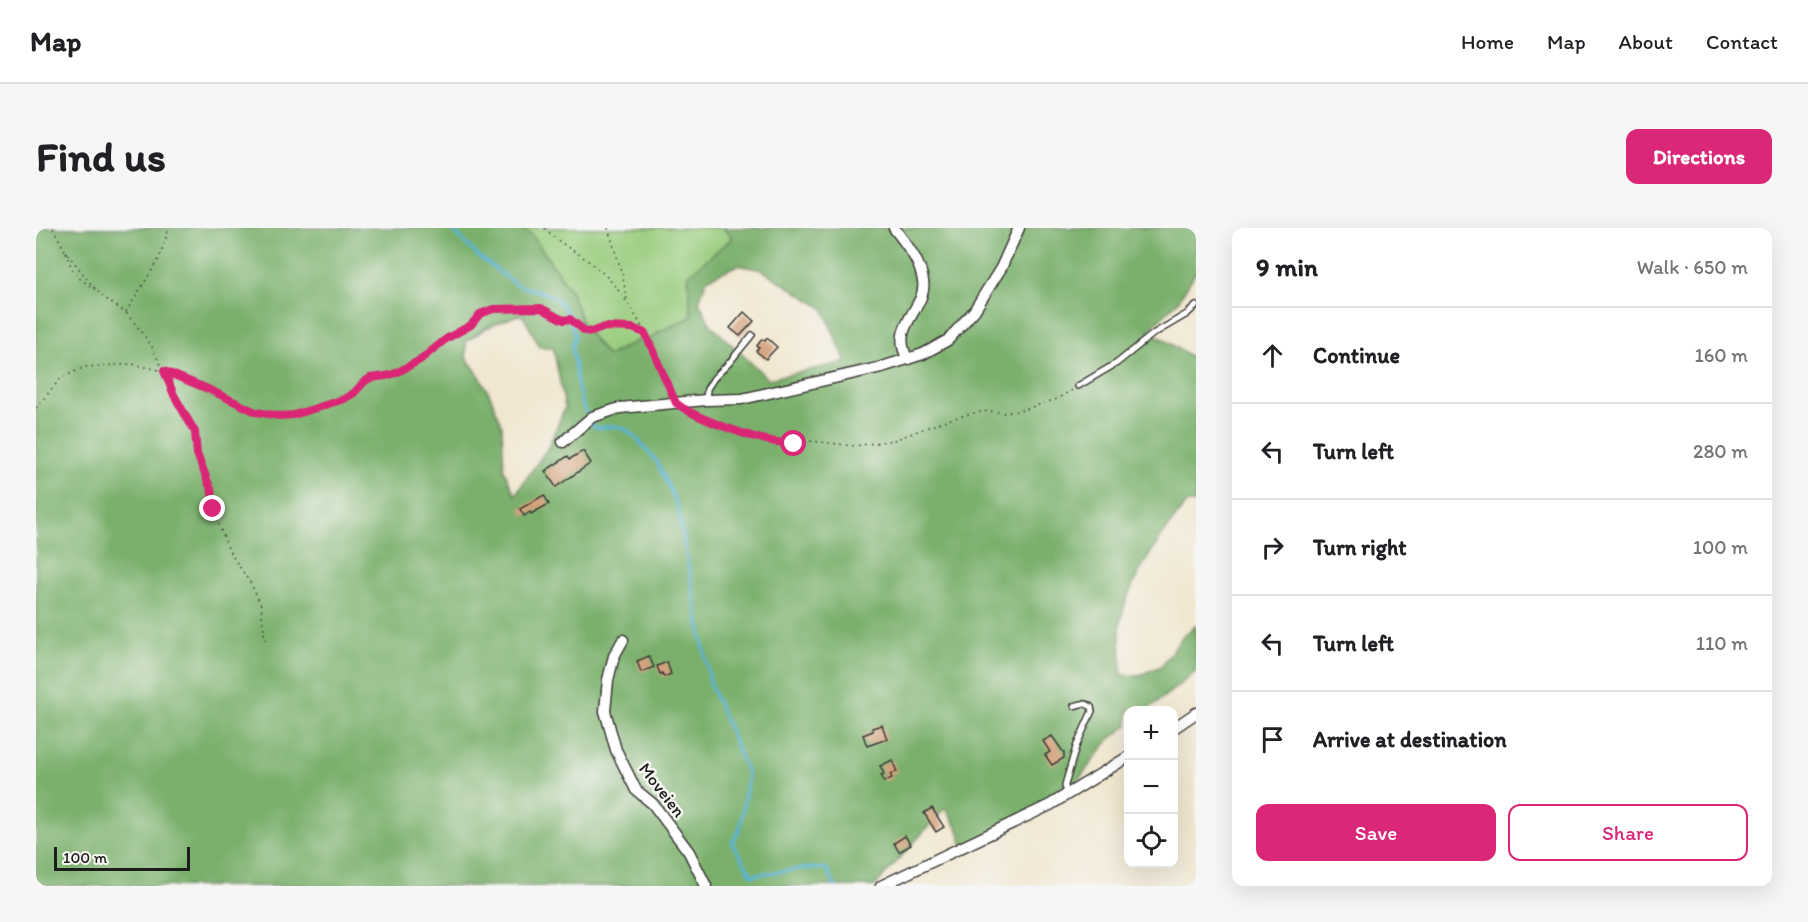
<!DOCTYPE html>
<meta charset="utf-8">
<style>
:root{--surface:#fff;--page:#f6f6f6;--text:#202124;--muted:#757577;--line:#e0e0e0;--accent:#db2777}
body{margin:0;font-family:Itim,sans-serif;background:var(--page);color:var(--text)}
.controls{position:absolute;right:18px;bottom:18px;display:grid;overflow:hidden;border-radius:12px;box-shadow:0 6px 24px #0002}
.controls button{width:54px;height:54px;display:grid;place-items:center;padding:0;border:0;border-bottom:2px solid var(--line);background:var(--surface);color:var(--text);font:30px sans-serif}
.scale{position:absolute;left:18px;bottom:15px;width:136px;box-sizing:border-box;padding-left:6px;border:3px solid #1c1c1c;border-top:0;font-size:16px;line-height:21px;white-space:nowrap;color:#1c1c1c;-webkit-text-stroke:4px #f6f6f2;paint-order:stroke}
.stop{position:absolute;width:18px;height:18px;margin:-14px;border:4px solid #db2777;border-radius:50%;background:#fff}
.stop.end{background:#db2777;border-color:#fff;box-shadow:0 2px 6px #0008}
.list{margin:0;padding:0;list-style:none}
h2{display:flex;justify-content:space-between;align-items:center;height:78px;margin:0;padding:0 24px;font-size:26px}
h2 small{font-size:20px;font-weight:400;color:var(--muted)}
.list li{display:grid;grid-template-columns:39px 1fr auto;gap:18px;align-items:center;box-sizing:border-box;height:96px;padding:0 24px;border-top:2px solid var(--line)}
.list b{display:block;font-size:22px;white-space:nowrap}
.list em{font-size:20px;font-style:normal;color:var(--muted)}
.actions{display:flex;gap:12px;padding:18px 24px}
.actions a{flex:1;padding:14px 0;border:2px solid var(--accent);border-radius:12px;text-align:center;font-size:21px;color:var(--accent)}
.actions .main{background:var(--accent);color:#fff}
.icon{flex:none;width:33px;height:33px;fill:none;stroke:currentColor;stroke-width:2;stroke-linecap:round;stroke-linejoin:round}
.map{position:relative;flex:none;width:1160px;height:658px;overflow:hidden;border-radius:12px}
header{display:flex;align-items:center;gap:36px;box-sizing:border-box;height:84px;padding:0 30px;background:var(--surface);border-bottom:2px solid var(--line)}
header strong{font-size:28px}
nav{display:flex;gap:33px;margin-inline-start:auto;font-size:21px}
.intro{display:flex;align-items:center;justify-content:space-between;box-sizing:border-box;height:144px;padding:0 36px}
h1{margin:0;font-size:42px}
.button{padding:15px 27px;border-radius:12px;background:var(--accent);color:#fff;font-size:21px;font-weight:700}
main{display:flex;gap:36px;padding:0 36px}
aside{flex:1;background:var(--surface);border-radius:12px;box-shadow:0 6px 24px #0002}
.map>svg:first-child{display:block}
.green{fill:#99cc7d;stroke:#5a744c;stroke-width:1.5}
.forest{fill:#7ab06c;stroke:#4b6644;stroke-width:1.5;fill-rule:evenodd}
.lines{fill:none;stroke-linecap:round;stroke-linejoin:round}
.stream{stroke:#58b3d6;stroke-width:3}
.building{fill:#d4a17c}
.service-casing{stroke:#3c3a37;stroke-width:8}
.minor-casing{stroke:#3c3a37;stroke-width:13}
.path{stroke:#3c3a37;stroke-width:1.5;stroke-dasharray:1.5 4.5;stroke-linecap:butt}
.service{stroke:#fff;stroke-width:5}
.minor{stroke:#fff;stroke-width:10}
.route{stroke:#db2777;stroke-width:8}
.labels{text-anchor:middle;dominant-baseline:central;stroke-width:5;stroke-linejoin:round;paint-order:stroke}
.street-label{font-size:18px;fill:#1c1c1c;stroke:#f6f6f2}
</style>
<header>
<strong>Map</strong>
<nav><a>Home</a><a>Map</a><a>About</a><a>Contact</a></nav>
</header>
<div class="intro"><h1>Find us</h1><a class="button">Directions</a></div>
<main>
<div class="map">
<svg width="1160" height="658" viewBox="0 0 1160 658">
<rect width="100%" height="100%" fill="#f6f6f2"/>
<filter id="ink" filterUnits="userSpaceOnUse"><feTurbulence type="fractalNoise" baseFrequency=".0167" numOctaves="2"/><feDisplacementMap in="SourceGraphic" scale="12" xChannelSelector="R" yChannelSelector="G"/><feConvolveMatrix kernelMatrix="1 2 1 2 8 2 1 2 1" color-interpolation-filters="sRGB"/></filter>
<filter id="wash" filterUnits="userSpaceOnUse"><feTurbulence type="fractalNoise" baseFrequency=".008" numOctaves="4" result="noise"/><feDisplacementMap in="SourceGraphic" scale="24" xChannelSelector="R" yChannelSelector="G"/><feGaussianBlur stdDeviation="1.35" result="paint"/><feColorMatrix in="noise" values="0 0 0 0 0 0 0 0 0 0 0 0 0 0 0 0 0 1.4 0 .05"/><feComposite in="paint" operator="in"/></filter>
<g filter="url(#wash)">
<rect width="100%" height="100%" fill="#f1e7d0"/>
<path class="green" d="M480 0H687L697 10 652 47 655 89 623 104 616 110 601 113 571 128 547 98 536 65 495 6Z"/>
<path class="forest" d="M0 0H480L495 6 536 65 547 98 571 128 601 113 616 110 623 104 655 89 652 47 696 10 687 0H1160V44L1142 73 1113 102 1160 132V275H1150C1124 311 1095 347 1085 391 1082 405 1086 432 1086 447L1102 448 1125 438 1149 406 1160 398V444L1111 482H1092V497L1073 512 1030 568 928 622 921 599 909 580 839 658H0ZM702 37 726 42 787 80 810 134 732 151 674 96 663 73 671 51ZM482 87 487 88 504 119H517L529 179 513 218 479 267 468 241 466 197 454 167 445 150 430 129V114L450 100Z"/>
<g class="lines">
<path class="stream" d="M415 0 442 28 481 57 509 65 520 70 528 80 534 91 539 108 536 118 542 162 547 179 557 198 562 200 578 198 589 201 599 209 621 234 641 277 675 458 712 547 704 601 696 615 716 647 772 640 791 641 799 658"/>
</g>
<g id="blocks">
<g class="building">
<path d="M708 84 718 93 704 108 694 100Z"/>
<path d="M731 110 741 119 730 131 720 123 723 120 721 118 726 111 729 113Z"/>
<path d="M547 223 555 235 520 259 509 243 532 228 534 231Z"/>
<path d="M508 267 513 276 495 286 494 284 488 288 484 281Z"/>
<path d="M613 428 618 439 605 444 601 433Z"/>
<path d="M631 434 635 446 628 449 626 445 624 446 621 438Z"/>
<path d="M846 497 851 511 831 518 827 507 837 503 836 500Z"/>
<path d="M1016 508 1028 525V530L1016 537 1009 527 1014 524 1007 513Z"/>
<path d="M856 532 861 544 854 546 856 550 848 554 845 547 848 546 844 538Z"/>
<path d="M896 580 908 599 900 604 888 585Z"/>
<path d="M869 608 875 617 863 624 858 615Z"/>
</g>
</g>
</g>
<g filter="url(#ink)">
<use href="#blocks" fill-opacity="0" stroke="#3c3a37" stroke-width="1.5"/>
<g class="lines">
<defs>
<g id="service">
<path d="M1042 158 1081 135 1117 106 1151 86 1160 78"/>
<path d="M670 172 671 161 678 150 693 135 716 107"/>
<path d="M1030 567 1029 557 1040 519 1056 483 1055 479C1049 474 1045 476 1038 478"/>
</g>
<g id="minor">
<path d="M858 0C870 16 884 32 887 53 892 79 852 99 872 131"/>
<path d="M527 214 556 189 584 180 670 172 706 171 846 139 887 126 912 112 938 83 965 40 983 0"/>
<path d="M587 412 578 428 572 452 569 483 580 522 600 562 617 576 653 624 670 658"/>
<path d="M1138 500 1160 485"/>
<path d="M845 658 1014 577 1092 529"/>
</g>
</defs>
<use href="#service" class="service-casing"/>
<use href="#minor" class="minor-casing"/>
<g class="path">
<path d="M17 0 29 23 60 62 70 71 90 85 106 104 116 119 138 167 159 204 161 226 176 264 177 281 193 323 215 356 225 377 229 412"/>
<path d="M509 0C522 16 544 25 560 39 598 71 616 120 636 164"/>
<path d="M572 0 586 45 591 72"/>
<path d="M30 24C37 47 39 48 59 61"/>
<path d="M90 84 123 31 133 0"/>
<path d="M0 180 25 150 49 139 96 136 128 143 220 184 244 188 258 187 308 171 318 165 328 154 334 150 350 149 360 145 384 132 410 111 435 97 444 86 457 81 505 80 523 90 534 91 549 103 556 104 569 99 596 100 609 105"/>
<path d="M654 185 715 209 740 215 758 216 776 213 819 218 858 212 908 193 937 185 953 183 969 185 987 182 1021 171 1036 162"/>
</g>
<use href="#service" class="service"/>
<use href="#minor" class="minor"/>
</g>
</g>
<g class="lines" filter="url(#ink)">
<path class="route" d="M177 281 176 264 161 226 159 204 138 167 128 143 172 161 220 184 244 188 258 187 308 171 318 165 328 154 334 150 350 148 360 145 384 132 410 111 435 97 444 86 457 81 505 80 523 90 528 92 534 91 549 103 556 104 569 99 596 100 609 105 640 175C652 185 667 190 681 196 707 206 730 214 758 216"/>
</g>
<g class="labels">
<g class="street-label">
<text transform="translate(626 562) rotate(52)">Moveien</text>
</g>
</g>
</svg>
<div class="controls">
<button>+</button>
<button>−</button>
<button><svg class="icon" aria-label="locate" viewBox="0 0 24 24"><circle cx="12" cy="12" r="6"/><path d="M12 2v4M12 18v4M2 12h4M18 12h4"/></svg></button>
</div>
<div class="scale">100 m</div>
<div class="stop" style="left:758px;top:216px"></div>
<div class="stop end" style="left:177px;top:281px"></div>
</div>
<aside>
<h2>9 min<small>Walk · 650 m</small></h2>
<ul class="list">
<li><svg class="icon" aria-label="ahead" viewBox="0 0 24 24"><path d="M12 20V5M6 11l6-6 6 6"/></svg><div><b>Continue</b></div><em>160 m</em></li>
<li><svg class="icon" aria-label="left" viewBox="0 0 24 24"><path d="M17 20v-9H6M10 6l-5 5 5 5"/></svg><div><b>Turn left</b></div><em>280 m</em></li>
<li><svg class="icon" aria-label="right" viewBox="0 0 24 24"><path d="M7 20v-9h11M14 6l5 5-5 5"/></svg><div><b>Turn right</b></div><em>100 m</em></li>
<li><svg class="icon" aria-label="left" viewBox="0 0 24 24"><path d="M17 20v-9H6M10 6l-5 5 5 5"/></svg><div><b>Turn left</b></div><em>110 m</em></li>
<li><svg class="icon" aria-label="arrive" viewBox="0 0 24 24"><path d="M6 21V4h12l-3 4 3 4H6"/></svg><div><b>Arrive at destination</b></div></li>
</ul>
<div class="actions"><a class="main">Save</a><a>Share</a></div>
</aside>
</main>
